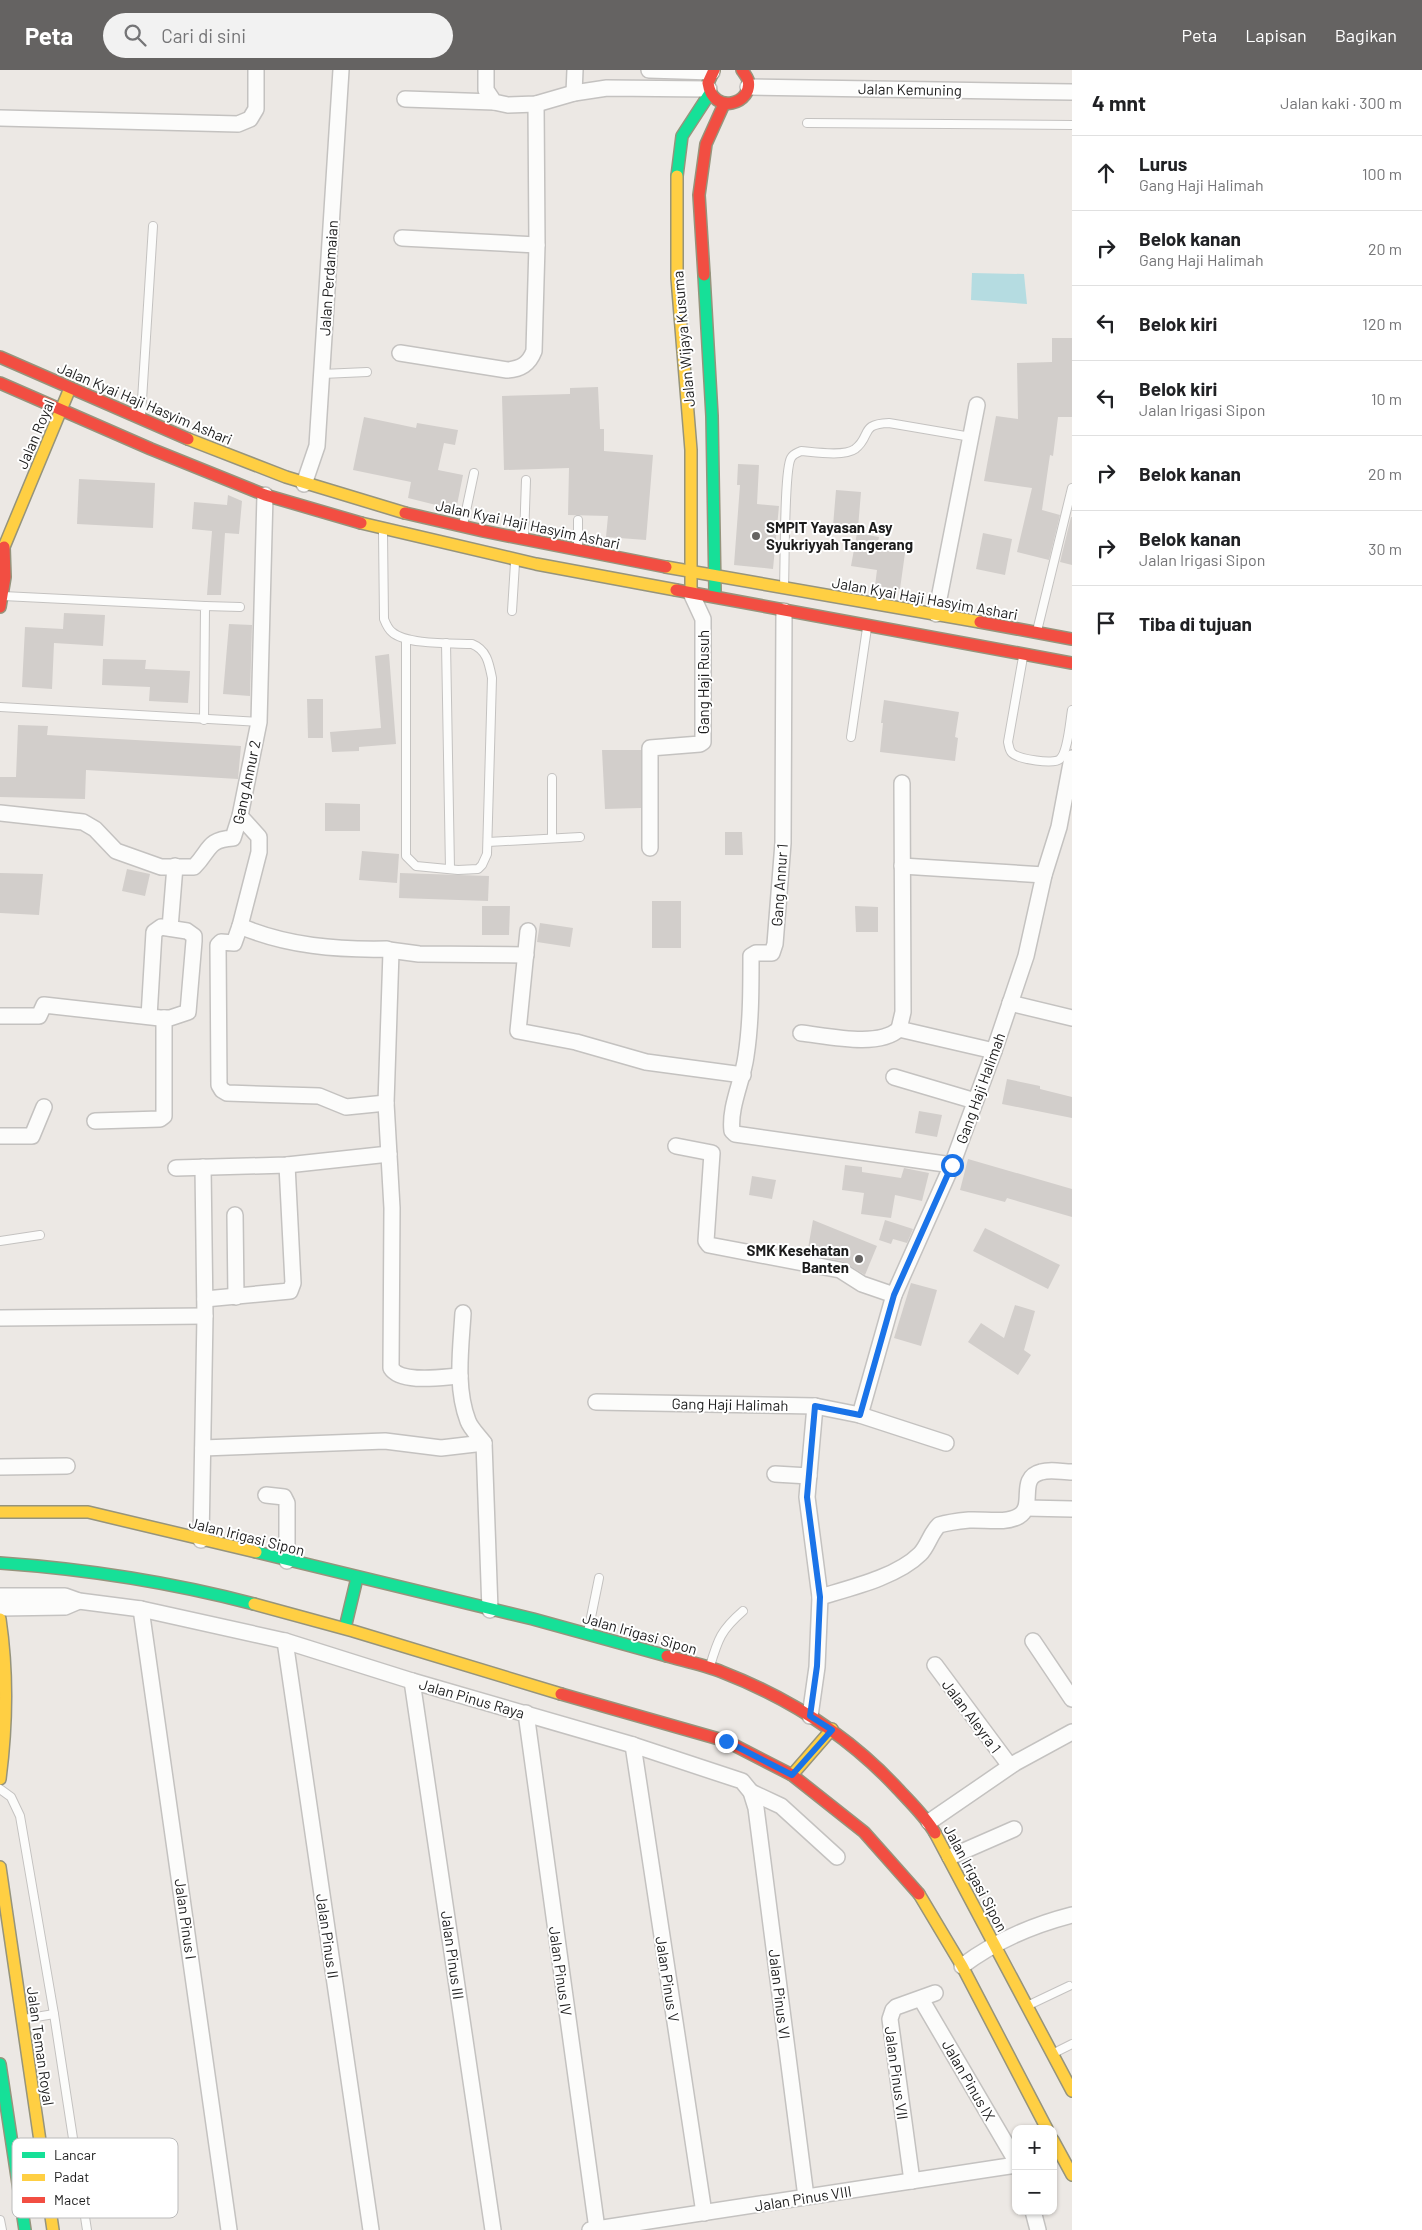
<!DOCTYPE html>
<html lang="id">
<meta charset="utf-8">
<style>
:root{--surface:#fff;--page:#f2f2f2;--text:#202124;--muted:#757577;--line:#e0e0e0;--accent:#656362}
body{margin:0;font-family:Barlow,sans-serif;background:var(--page);color:var(--text)}
.controls{position:absolute;right:15px;bottom:15px;display:grid;overflow:hidden;border-radius:10px;box-shadow:0 1px 4px #0004}
.controls button{width:45px;height:45px;display:grid;place-items:center;padding:0;border:0;border-bottom:1px solid var(--line);background:var(--surface);color:var(--text);font:25px sans-serif}
.stop{position:absolute;width:15px;height:15px;margin:-11px;border:4px solid #1a73e8;border-radius:50%;background:#fff}
.stop.end{background:#1a73e8;border-color:#fff;box-shadow:0 1px 5px #0008}
.list{margin:0;padding:0;list-style:none}
h2{display:flex;justify-content:space-between;align-items:center;height:65px;margin:0;padding:0 20px;font-size:21px}
h2 small{font-size:16px;font-weight:400;color:var(--muted)}
.list li{display:grid;grid-template-columns:32px 1fr auto;gap:15px;align-items:center;box-sizing:border-box;height:75px;padding:0 20px;border-top:1px solid var(--line)}
.list b{display:block;font-size:19px;white-space:nowrap}
.list p{margin:0;font-size:16px;white-space:nowrap;color:var(--muted)}
.list em{font-size:16px;font-style:normal;color:var(--muted)}
.icon{flex:none;width:28px;height:28px;fill:none;stroke:currentColor;stroke-width:2;stroke-linecap:round;stroke-linejoin:round}
.map{position:relative;flex:none;width:1072px;height:2160px;overflow:hidden}
header{display:flex;align-items:center;gap:30px;box-sizing:border-box;height:70px;padding:0 25px;background:var(--accent);color:#fff}
header strong{font-size:24px}
nav{display:flex;gap:28px;margin-inline-start:auto;font-size:18px}
.search{width:350px;height:45px;background:var(--page);display:flex;align-items:center;gap:12px;box-sizing:border-box;padding:0 18px;border-radius:28px;color:var(--muted);font-size:19px}
main{display:flex}
aside{flex:1;background:var(--surface)}
.map>svg:first-child{display:block}
.water{fill:#b5dce1}
.building{fill:#d2cecb}
.lines{fill:none;stroke-linecap:round;stroke-linejoin:round}
.lane-casing{stroke:#c4c2c0;stroke-width:10}
.street-casing{stroke:#c4c2c0;stroke-width:18}
.fast-casing{stroke:#96947c;stroke-width:14}
.slow-casing{stroke:#96947c;stroke-width:14}
.jam-casing{stroke:#96947c;stroke-width:14}
.lane{stroke:#fcfcfb;stroke-width:8}
.street{stroke:#fcfcfb;stroke-width:15}
.fast{stroke:#16e098;stroke-width:11}
.slow{stroke:#ffcf43;stroke-width:11}
.jam{stroke:#f24e42;stroke-width:11}
.route{stroke:#1a73e8;stroke-width:6}
.poi-dot{fill:#656362;stroke:#fff;stroke-width:2}
.labels{text-anchor:middle;dominant-baseline:central;stroke-width:4;stroke-linejoin:round;paint-order:stroke}
.street-label{font-size:15px;fill:#1c1c1c;stroke:#fff}
.poi-label{font-size:15px;font-weight:bold;fill:#1c1c1c;stroke:#fff;text-anchor:start}
.key{fill:#fff;stroke:#bbb;stroke-width:1}
.key-label{font-size:14px;fill:#1c1c1c}
</style>
<header>
<strong>Peta</strong>
<div class="search"><svg class="icon" aria-label="search" viewBox="0 0 24 24"><circle cx="10" cy="10" r="6"/><path d="M15 15l6 6"/></svg>Cari di sini</div>
<nav><a>Peta</a><a>Lapisan</a><a>Bagikan</a></nav>
</header>
<main>
<div class="map">
<svg width="1072" height="2160" viewBox="0 0 1072 2160">
<rect width="100%" height="100%" fill="#ece8e4"/>
<path class="water" d="M972 203 1024 204 1027 234 971 230Z"/>
<g class="building">
<path d="M1052 268H1072V347H1058L1053 386 1050 385 1042 440 1060 445 1049 490 1017 482 1032 418 984 411 996 346 1018 349 1017 293 1052 292Z"/>
<path d="M598 317 600 359H604V381L653 385 646 470 606 467 608 446 568 445 569 398 504 400 502 326 570 324V318Z"/>
<path d="M364 347 416 358 417 353 458 360 455 375 444 373 438 400 463 405 456 440 408 428 411 412 353 400Z"/>
<path d="M738 394 759 395 757 434 779 436 773 499 734 495 740 415H737Z"/>
<path d="M79 409 155 413 153 458 77 454Z"/>
<path d="M836 420 861 422 858 458 833 456Z"/>
<path d="M228 425 242 431 239 464 225 463 221 525H207L212 461 192 459 194 432 227 435Z"/>
<path d="M1071 447H1072V495L1060 492Z"/>
<path d="M857 463 879 467 878 472 906 476 900 519 875 516 877 500 851 496Z"/>
<path d="M983 463 1012 469 1005 505 976 499Z"/>
<path d="M64 543 105 545 103 576 54 573 52 619 22 617 25 557 63 559Z"/>
<path d="M229 554 252 555 250 626 223 624Z"/>
<path d="M389 584 396 674 359 677V681L332 682 330 662 381 658 375 586Z"/>
<path d="M103 589 146 590 145 599 190 601 188 633 149 631 150 617 102 615Z"/>
<path d="M307 629H323V668H308Z"/>
<path d="M884 630 959 642 955 667 958 668 955 691 880 682 883 653H881Z"/>
<path d="M18 655 48 656 47 665 241 676 238 709 86 700 85 729 0 727V707H16Z"/>
<path d="M602 680H641V738L605 739Z"/>
<path d="M325 733 360 734V761H325Z"/>
<path d="M725 762H742L743 785H725Z"/>
<path d="M362 781 399 784 397 813 359 810Z"/>
<path d="M127 799 150 804 145 826 122 821Z"/>
<path d="M0 803 43 804 39 845 0 843Z"/>
<path d="M400 803 489 806 488 831 399 828Z"/>
<rect x="652" y="831" width="29" height="47"/>
<path d="M482 836H510L509 865H482Z"/>
<path d="M855 836 878 837V862H856Z"/>
<path d="M540 853 573 858 570 877 537 872Z"/>
<path d="M1007 1009 1040 1016V1019L1072 1027V1048L1002 1034Z"/>
<path d="M919 1041 942 1045 937 1067 915 1063Z"/>
<path d="M968 1089 1072 1119V1147L1007 1128 1005 1132 960 1120Z"/>
<path d="M845 1095 862 1097V1102L901 1108 904 1098 929 1103 922 1131 895 1125 891 1148 861 1144 864 1123 842 1120Z"/>
<path d="M752 1106 776 1110 772 1129 749 1125Z"/>
<path d="M813 1150 877 1176 865 1205 842 1191 807 1184Z"/>
<path d="M885 1150 913 1159 907 1173 893 1169 891 1174 879 1170Z"/>
<path d="M985 1158 1060 1195 1048 1219 973 1181Z"/>
<path d="M911 1213 937 1220 921 1276 894 1268Z"/>
<path d="M1015 1235 1035 1241 1024 1280 1031 1285 1018 1305 968 1272 981 1253 1004 1268Z"/>
</g>
<g class="lines">
<defs>
<g id="lane">
<path d="M807 53 1072 55"/>
<path d="M322 304 367 302"/>
<path d="M141 346 153 156"/>
<path d="M463 455 474 403"/>
<path d="M383 463 384 549C386 554 388 559 392 562 406 575 453 573 472 574 487 580 489 593 492 608L487 784 482 795 478 799 458 800 416 796 406 786V569"/>
<path d="M524 468 526 410"/>
<path d="M578 478V450"/>
<path d="M784 516C785 495 784 400 791 388 793 384 797 383 801 381 814 382 844 387 855 379 872 366 859 354 889 353L971 367"/>
<path d="M3 526 205 536 204 650"/>
<path d="M205 536 240 537"/>
<path d="M512 541 515 493"/>
<path d="M1037 561 1072 418"/>
<path d="M446 573 450 799"/>
<path d="M1023 587 1008 672C1009 676 1009 680 1012 683 1018 689 1054 695 1060 689 1068 682 1070 651 1072 640"/>
<path d="M0 637 259 652"/>
<path d="M851 667 867 558"/>
<path d="M552 768V708"/>
<path d="M488 772 580 767"/>
<path d="M0 1171 40 1165"/>
<path d="M588 1562 599 1508"/>
<path d="M710 1596C718 1569 721 1560 743 1541"/>
<path d="M0 1719 11 1727 20 1746 54 1944 87 2160"/>
<path d="M1029 1935 1069 1916"/>
<path d="M24 1949 54 1944"/>
<path d="M1054 1983 1072 1974"/>
<path d="M51 2144 84 2139"/>
<path d="M0 2150 2 2160"/>
</g>
<g id="street">
<path d="M486 0V20L494 32 508 35 536 34 574 23 607 18 709 19"/>
<path d="M649 0 712 2"/>
<path d="M748 17 1072 22"/>
<path d="M574 23 575 0"/>
<path d="M405 29 494 32"/>
<path d="M0 48 238 54 250 49 256 39V0"/>
<path d="M402 168 537 175"/>
<path d="M400 283 507 300C521 299 529 294 534 281L537 175 536 34"/>
<path d="M304 414 317 376 341 0"/>
<path d="M784 541 783 773 775 874 772 883H756L751 886C751 920 751 953 746 986 743 1010 729 1037 732 1061L735 1064 952 1095"/>
<path d="M936 544 977 335"/>
<path d="M902 713 903 942 899 959 994 981"/>
<path d="M0 743 83 752 95 759 116 781 161 797H194C211 780 206 770 233 768L240 746 259 652 265 425"/>
<path d="M240 746 259 767V782L240 856C287 876 337 880 387 879L391 882 386 1033 392 1138 391 1298C401 1314 443 1307 460 1306"/>
<path d="M650 778V678L700 674 703 672V549L691 523"/>
<path d="M902 796 1044 805"/>
<path d="M240 856 234 873 221 872 218 875 219 1015 222 1020 227 1023 319 1026 346 1037 386 1033"/>
<path d="M170 858 175 796"/>
<path d="M528 861 518 961 576 972 646 992 743 1005"/>
<path d="M389 880 419 884 526 885"/>
<path d="M1010 933 1072 948"/>
<path d="M0 946H39L44 935 160 948H170L188 942 194 871V866L187 861 161 857 154 862 149 947"/>
<path d="M801 963C828 966 879 978 899 959"/>
<path d="M894 1007 975 1031"/>
<path d="M95 1051 160 1049 164 1046V948"/>
<path d="M0 1066H32L44 1037"/>
<path d="M676 1076 712 1083 706 1171 709 1175 840 1200 862 1214 894 1225"/>
<path d="M176 1098 287 1095 389 1084"/>
<path d="M235 1145 236 1227"/>
<path d="M205 1229 290 1221 293 1213 287 1095"/>
<path d="M463 1243C461 1278 455 1317 468 1351 471 1359 479 1366 484 1373L490 1540"/>
<path d="M0 1248 205 1246"/>
<path d="M596 1332 815 1336 860 1345 894 1225 952 1095 994 981 1026 886 1044 805 1059 757 1072 688"/>
<path d="M860 1345 946 1373"/>
<path d="M203 1378 385 1371 441 1378 484 1373"/>
<path d="M0 1397 67 1396"/>
<path d="M775 1404 809 1406"/>
<path d="M266 1425 284 1427 287 1433V1491"/>
<path d="M1026 1438 1072 1439"/>
<path d="M201 1470 205 1246 203 1097"/>
<path d="M0 1526H65L79 1531 141 1539 285 1571 412 1611 633 1675 742 1711 751 1722 756 1738 806 2127"/>
<path d="M820 1527C850 1518 897 1507 920 1484 928 1476 930 1464 939 1455 949 1452 959 1451 969 1450 984 1449 1006 1454 1019 1446 1036 1436 1017 1408 1041 1402 1051 1399 1062 1402 1072 1402"/>
<path d="M0 1538 65 1537 79 1531"/>
<path d="M141 1539 229 2160"/>
<path d="M285 1571 371 2160"/>
<path d="M1033 1571 1072 1629"/>
<path d="M935 1595 1010 1696"/>
<path d="M412 1611 493 2160"/>
<path d="M526 1643 597 2159"/>
<path d="M810 1646 817 1597 820 1527 807 1427 815 1336"/>
<path d="M633 1675 704 2143"/>
<path d="M751 1722 781 1736 837 1787"/>
<path d="M929 1752 1015 1693 1072 1662"/>
<path d="M950 1787 1014 1759"/>
<path d="M962 1896C994 1872 1033 1855 1072 1845"/>
<path d="M921 1929 1016 2091"/>
<path d="M912 2111 890 1949 893 1940 896 1937 935 1923"/>
<path d="M1033 2141 1038 2160"/>
<path d="M590 2160 1016 2095"/>
</g>
<g id="fast">
<path d="M677 106 682 66 710 23"/>
<path d="M704 205 712 346 715 521"/>
<path d="M256 1482 533 1549 667 1586"/>
<path d="M0 1493C86 1499 170 1512 254 1534"/>
<path d="M345 1558 357 1508"/>
<path d="M0 1994 25 2160"/>
</g>
<g id="slow">
<path d="M677 106V208L691 380V519"/>
<path d="M188 369 286 407 405 443"/>
<path d="M361 453 536 494 676 520"/>
<path d="M0 481 4 477 68 323"/>
<path d="M666 497 980 552"/>
<path d="M0 1442H88L256 1482"/>
<path d="M254 1534 353 1561 561 1624"/>
<path d="M0 1549C8 1603 7 1655 0 1709"/>
<path d="M792 1705 832 1659"/>
<path d="M935 1763 1072 2021"/>
<path d="M0 1797 53 2160"/>
<path d="M919 1824 962 1896 1047 2059"/>
<path d="M1053 2070 1072 2105"/>
</g>
<g id="jam">
<path d="M714 0 708 13C713 47 754 33 748 10 747 7 744 3 742 0"/>
<path d="M704 205 699 125 706 74 724 34"/>
<path d="M0 287 188 369"/>
<path d="M0 313 151 379 265 425 361 453"/>
<path d="M405 443 483 461 666 497"/>
<path d="M676 520 1072 593"/>
<path d="M0 537 5 507 4 477"/>
<path d="M980 552 1072 569"/>
<path d="M667 1586C685 1591 705 1595 722 1602 789 1628 849 1666 898 1719 911 1733 925 1746 935 1763"/>
<path d="M561 1624 726 1671 792 1705 864 1762 919 1824"/>
</g>
</defs>
<use href="#lane" class="lane-casing"/>
<use href="#street" class="street-casing"/>
<use href="#fast" class="fast-casing"/>
<use href="#slow" class="slow-casing"/>
<use href="#jam" class="jam-casing"/>
<use href="#lane" class="lane"/>
<use href="#street" class="street"/>
<use href="#fast" class="fast"/>
<use href="#slow" class="slow"/>
<use href="#jam" class="jam"/>
</g>
<g class="lines">
<path class="route" d="M726 1671 792 1705 832 1660 810 1646 817 1596 820 1527 807 1427 815 1336 860 1345 894 1225 952 1095"/>
</g>
<g class="poi-dot">
<circle cx="756" cy="466" r="5"/>
<circle cx="859" cy="1189" r="5"/>
</g>
<g class="labels">
<g class="street-label">
<text transform="translate(910 19) rotate(1)">Jalan Kemuning</text>
<text transform="translate(328 208) rotate(-86)">Jalan Perdamaian</text>
<text transform="translate(683 269) rotate(-95)">Jalan Wijaya Kusuma</text>
<text transform="translate(145 333) rotate(23)">Jalan Kyai Haji Hasyim Ashari</text>
<text transform="translate(35 364) rotate(-67)">Jalan Royal</text>
<text transform="translate(528 454) rotate(12)">Jalan Kyai Haji Hasyim Ashari</text>
<text transform="translate(925 528) rotate(10)">Jalan Kyai Haji Hasyim Ashari</text>
<text transform="translate(703 612) rotate(-90)">Gang Haji Rusuh</text>
<text transform="translate(246 712) rotate(-78)">Gang Annur 2</text>
<text transform="translate(779 815) rotate(-86)">Gang Annur 1</text>
<text transform="translate(980 1018) rotate(-70)">Gang Haji Halimah</text>
<text transform="translate(730 1334) rotate(1)">Gang Haji Halimah</text>
<text transform="translate(247 1466) rotate(14)">Jalan Irigasi Sipon</text>
<text transform="translate(640 1563) rotate(16)">Jalan Irigasi Sipon</text>
<text transform="translate(472 1628) rotate(16)">Jalan Pinus Raya</text>
<text transform="translate(972 1646) rotate(53)">Jalan Aleyra 1</text>
<text transform="translate(976 1808) rotate(62)">Jalan Irigasi Sipon</text>
<text transform="translate(186 1849) rotate(82)">Jalan Pinus I</text>
<text transform="translate(328 1866) rotate(82)">Jalan Pinus II</text>
<text transform="translate(453 1885) rotate(82)">Jalan Pinus III</text>
<text transform="translate(561 1901) rotate(82)">Jalan Pinus IV</text>
<text transform="translate(668 1909) rotate(81)">Jalan Pinus V</text>
<text transform="translate(780 1924) rotate(83)">Jalan Pinus VI</text>
<text transform="translate(41 1976) rotate(82)">Jalan Teman Royal</text>
<text transform="translate(897 2003) rotate(82)">Jalan Pinus VII</text>
<text transform="translate(969 2010) rotate(60)">Jalan Pinus IX</text>
<text transform="translate(803 2128) rotate(-9)">Jalan Pinus VIII</text>
</g>
<g class="poi-label">
<text x="766" y="457">SMPIT Yayasan Asy<tspan x="766" dy="17">Syukriyyah Tangerang</tspan></text>
<text x="849" y="1180" text-anchor="end">SMK Kesehatan<tspan x="849" dy="17">Banten</tspan></text>
</g>
</g>
<rect x="12" y="2068" width="166" height="80" rx="8" class="key"/>
<rect x="22" y="2082" width="23" height="6" fill="#16e098"/>
<rect x="22" y="2104" width="23" height="7" fill="#ffcf43"/>
<rect x="22" y="2127" width="23" height="6" fill="#f24e42"/>
<g class="key-label">
<text x="54" y="2090">Lancar</text>
<text x="54" y="2112">Padat</text>
<text x="54" y="2135">Macet</text>
</g>
</svg>
<div class="controls">
<button>+</button>
<button>−</button>
</div>
<div class="stop" style="left:952px;top:1095px"></div>
<div class="stop end" style="left:726px;top:1671px"></div>
</div>
<aside>
<h2>4 mnt<small>Jalan kaki · 300 m</small></h2>
<ul class="list">
<li><svg class="icon" aria-label="ahead" viewBox="0 0 24 24"><path d="M12 20V5M6 11l6-6 6 6"/></svg><div><b>Lurus</b><p>Gang Haji Halimah</p></div><em>100 m</em></li>
<li><svg class="icon" aria-label="right" viewBox="0 0 24 24"><path d="M7 20v-9h11M14 6l5 5-5 5"/></svg><div><b>Belok kanan</b><p>Gang Haji Halimah</p></div><em>20 m</em></li>
<li><svg class="icon" aria-label="left" viewBox="0 0 24 24"><path d="M17 20v-9H6M10 6l-5 5 5 5"/></svg><div><b>Belok kiri</b></div><em>120 m</em></li>
<li><svg class="icon" aria-label="left" viewBox="0 0 24 24"><path d="M17 20v-9H6M10 6l-5 5 5 5"/></svg><div><b>Belok kiri</b><p>Jalan Irigasi Sipon</p></div><em>10 m</em></li>
<li><svg class="icon" aria-label="right" viewBox="0 0 24 24"><path d="M7 20v-9h11M14 6l5 5-5 5"/></svg><div><b>Belok kanan</b></div><em>20 m</em></li>
<li><svg class="icon" aria-label="right" viewBox="0 0 24 24"><path d="M7 20v-9h11M14 6l5 5-5 5"/></svg><div><b>Belok kanan</b><p>Jalan Irigasi Sipon</p></div><em>30 m</em></li>
<li><svg class="icon" aria-label="arrive" viewBox="0 0 24 24"><path d="M6 21V4h12l-3 4 3 4H6"/></svg><div><b>Tiba di tujuan</b></div></li>
</ul>
</aside>
</main>
